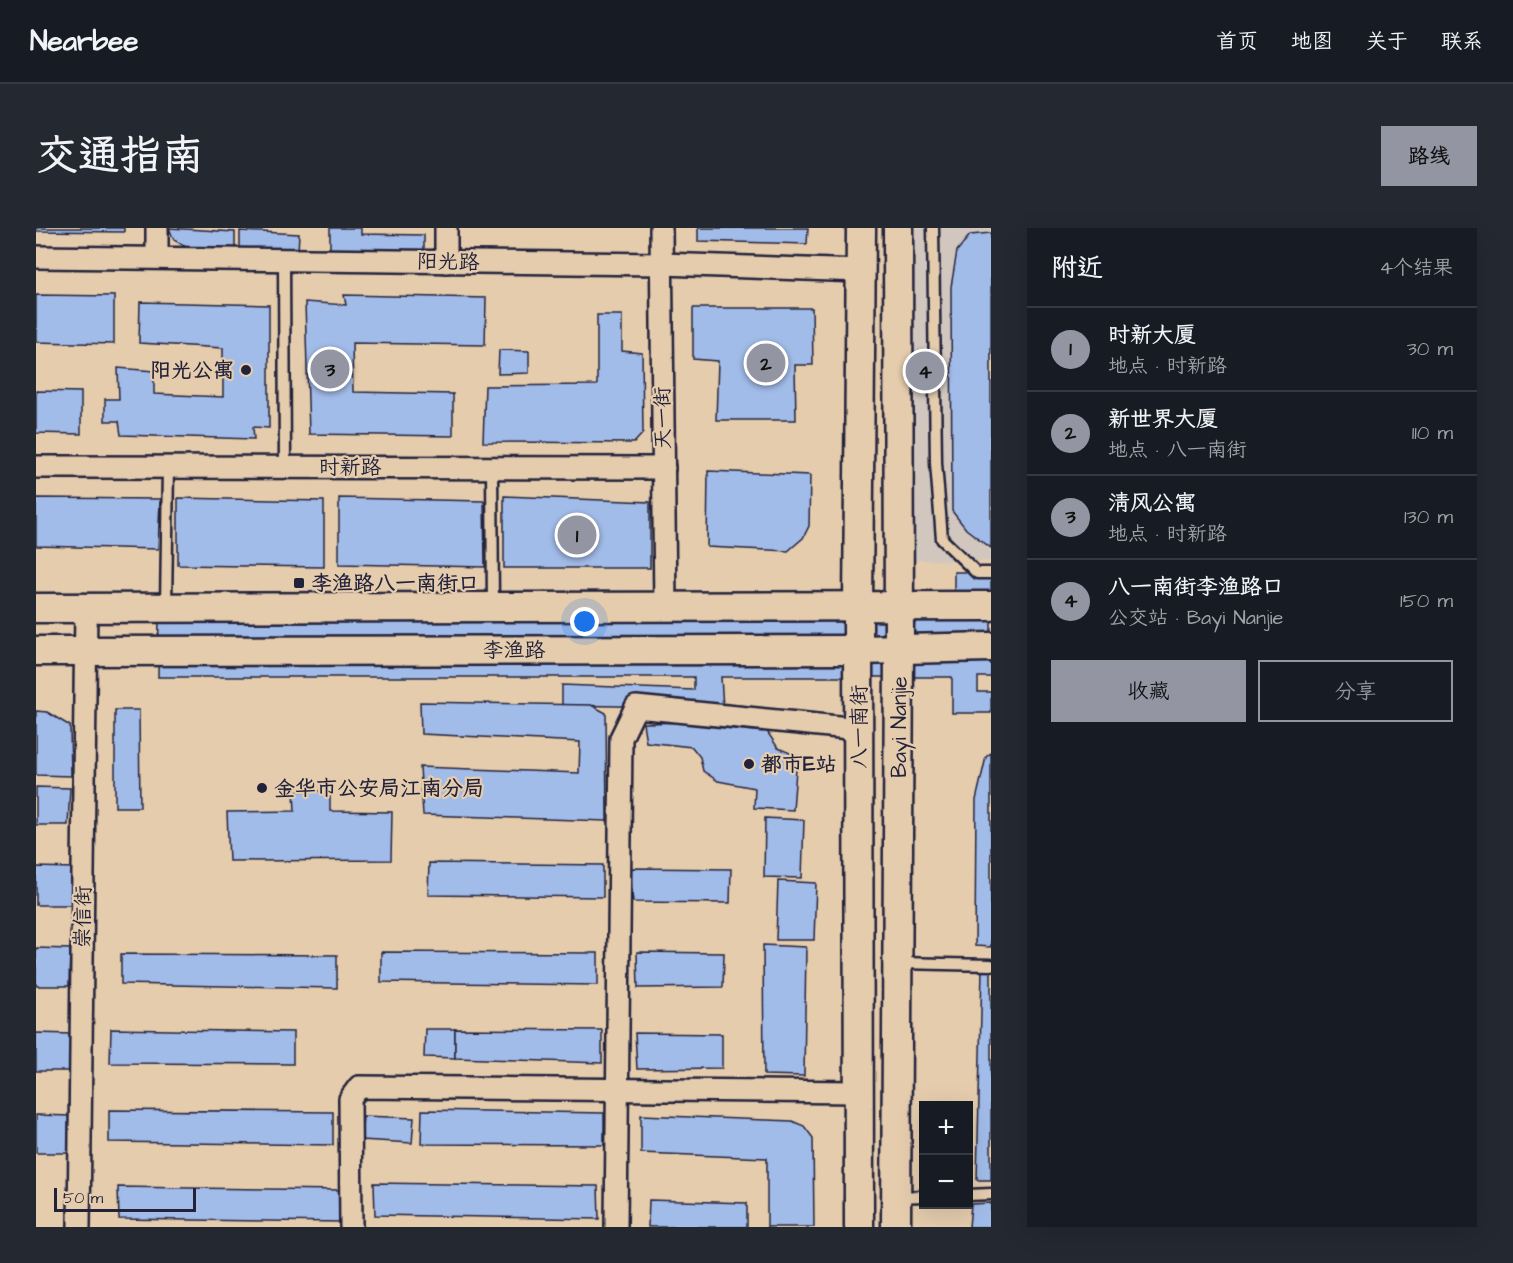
<!DOCTYPE html>
<html lang="zh">
<meta charset="utf-8">
<style>
:root{--surface:#171b24;--page:#242831;--text:#f1f3f6;--muted:#9ea1a6;--line:#363941;--accent:#9495a2}
body{margin:0;font-family:"Architects Daughter","LXGW WenKai TC",sans-serif;background:var(--page);color:var(--text)}
.controls{position:absolute;right:18px;bottom:18px;display:grid;overflow:hidden;border-radius:0px;box-shadow:0 6px 24px #0002}
.controls button{width:54px;height:54px;display:grid;place-items:center;padding:0;border:0;border-bottom:2px solid var(--line);background:var(--surface);color:var(--text);font:30px sans-serif}
.scale{position:absolute;left:18px;bottom:15px;width:142px;box-sizing:border-box;padding-left:6px;border:3px solid #22223b;border-top:0;font-size:16px;line-height:21px;white-space:nowrap;color:#22223b;-webkit-text-stroke:4px #e5ccad;paint-order:stroke}
.you{position:absolute;left:549px;top:394px;width:21px;height:21px;margin:-15px;border:4px solid #fff;border-radius:50%;background:#1a73e8;box-shadow:0 0 0 9px #1a73e833}
.badge{display:grid;place-items:center;width:39px;height:39px;border-radius:50%;background:var(--accent);color:#111;font-size:20px;font-weight:700}
.pin{position:absolute;translate:-50% -50%;border:3px solid #fff;box-shadow:0 2px 6px #0006}
.list{margin:0;padding:0;list-style:none}
h2{display:flex;justify-content:space-between;align-items:center;height:78px;margin:0;padding:0 24px;font-size:26px}
h2 small{font-size:20px;font-weight:400;color:var(--muted)}
.list li{display:grid;grid-template-columns:39px 1fr auto;gap:18px;align-items:center;box-sizing:border-box;height:84px;padding:0 24px;border-top:2px solid var(--line)}
.list b{display:block;font-size:22px;white-space:nowrap}
.list p{margin:0;font-size:20px;white-space:nowrap;color:var(--muted)}
.list em{font-size:20px;font-style:normal;color:var(--muted)}
.actions{display:flex;gap:12px;padding:18px 24px}
.actions a{flex:1;padding:14px 0;border:2px solid var(--accent);border-radius:0px;text-align:center;font-size:21px;color:var(--accent)}
.actions .main{background:var(--accent);color:#111}
.map{position:relative;flex:none;width:955px;height:999px;overflow:hidden;border-radius:0px}
header{display:flex;align-items:center;gap:36px;box-sizing:border-box;height:84px;padding:0 30px;background:var(--surface);border-bottom:2px solid var(--line)}
header strong{font-size:28px}
nav{display:flex;gap:33px;margin-inline-start:auto;font-size:21px}
.intro{display:flex;align-items:center;justify-content:space-between;box-sizing:border-box;height:144px;padding:0 36px}
h1{margin:0;font-size:42px}
.button{padding:15px 27px;border-radius:0px;background:var(--accent);color:#111;font-size:21px;font-weight:700}
main{display:flex;gap:36px;padding:0 36px}
aside{flex:1;background:var(--surface);border-radius:0px;box-shadow:0 6px 24px #0002}
.map>svg:first-child{display:block}
.built{fill:#d1c7bf}
.building{fill:#a2bce9;stroke:#22223b;stroke-width:1.5}
.lines{fill:none;stroke-linecap:round;stroke-linejoin:round}
.lane-casing{stroke:#22223b;stroke-width:15}
.street-casing{stroke:#22223b;stroke-width:26}
.secondary-casing{stroke:#22223b;stroke-width:33}
.lane{stroke:#e5ccad;stroke-width:10}
.street{stroke:#e5ccad;stroke-width:21}
.secondary{stroke:#e5ccad;stroke-width:28}
.poi-dot{fill:#22223b;stroke:#e5ccad;stroke-width:2}
.labels{text-anchor:middle;dominant-baseline:central;stroke-width:4.5;stroke-linejoin:round;paint-order:stroke}
.street-label{font-size:21px;fill:#22223b;stroke:#e5ccad}
.poi-label{font-size:21px;font-weight:bold;fill:#22223b;stroke:#e5ccad;text-anchor:start}
</style>
<header>
<strong>Nearbee</strong>
<nav><a>首页</a><a>地图</a><a>关于</a><a>联系</a></nav>
</header>
<div class="intro"><h1>交通指南</h1><a class="button">路线</a></div>
<main>
<div class="map">
<svg width="955" height="999" viewBox="0 0 955 999">
<rect width="100%" height="100%" fill="#e5ccad"/>
<filter id="ink" filterUnits="userSpaceOnUse"><feTurbulence type="fractalNoise" baseFrequency=".0167" numOctaves="2"/><feDisplacementMap in="SourceGraphic" scale="12" xChannelSelector="R" yChannelSelector="G"/><feConvolveMatrix kernelMatrix="1 2 1 2 8 2 1 2 1" color-interpolation-filters="sRGB"/></filter>
<g filter="url(#ink)">
<path class="built" d="M873 0H955V333L870 332Z"/>
<g class="building">
<path d="M0 0H88V4L0 3Z"/>
<path d="M133 0 199 4V20H152L138 12Z"/>
<path d="M294 0H325V6L388 7V24L294 22Z"/>
<path d="M662 0H772L771 16 662 13Z"/>
<path d="M204 3 263 6 262 23 204 21Z"/>
<path d="M955 5V320L930 301 916 283 915 59 921 23 934 7Z"/>
<path d="M0 67 78 68V116L0 114Z"/>
<path d="M308 67 450 70 449 117 316 115 317 164 417 166V208L273 206 269 74 310 77Z"/>
<path d="M104 74 233 77V200L217 199 218 211 85 207 83 193H69V171H83L82 140 118 143V166L187 169V120L103 115Z"/>
<path d="M657 80H776L777 137H759L760 192H680L682 133 657 131Z"/>
<path d="M561 87H586V123L606 125 607 205 598 215 447 214 449 158 561 157Z"/>
<path d="M463 122 493 123V145L462 146Z"/>
<path d="M0 163 45 164V206L0 205Z"/>
<path d="M672 243 774 247 773 298 767 310 752 323 671 319Z"/>
<path d="M468 268 614 274V340H468Z"/>
<path d="M0 270 124 271 122 321 0 318Z"/>
<path d="M142 270 288 273V339L142 337Z"/>
<path d="M303 270 448 273 449 339 303 336Z"/>
<path d="M918 344H955V449H942V464H955V485H916V449H685L687 480 526 477V457L658 462V449H122L123 387H918Z"/>
<path d="M384 474 555 477 570 485 571 593 387 587 384 539 543 545 544 514 385 506Z"/>
<path d="M79 482H103L104 579H79Z"/>
<path d="M0 483 11 484 34 498 35 548 0 547Z"/>
<path d="M724 493 742 520 761 528 757 582 718 580 719 560 682 553 667 543 664 529 656 519 610 514 607 495Z"/>
<path d="M955 525V719L939 718 940 572 950 529Z"/>
<path d="M0 559 34 560 32 597H0Z"/>
<path d="M258 563H294V583L356 584 355 632 193 633 191 584 259 583Z"/>
<path d="M729 590 768 592 766 650 728 649Z"/>
<path d="M393 635 567 637V669L392 667Z"/>
<path d="M0 639 37 640 36 677H0Z"/>
<path d="M594 640 695 641 694 675 597 674Z"/>
<path d="M742 653 780 655 778 712H740Z"/>
<path d="M727 717 770 719 768 848 728 847Z"/>
<path d="M0 720 34 721 33 758H0Z"/>
<path d="M345 724 562 725V757L345 754Z"/>
<path d="M601 724 688 725 687 759 602 760Z"/>
<path d="M85 726 301 727V760L85 756Z"/>
<path d="M946 742 955 743V952H941Z"/>
<path d="M75 801 257 804V836L74 835Z"/>
<path d="M389 801H419V830L388 829Z"/>
<path d="M419 801 566 802V835L419 830Z"/>
<path d="M0 805 36 806 35 843H0Z"/>
<path d="M599 805 686 806V840L601 841Z"/>
<path d="M73 882 297 884V917L73 914Z"/>
<path d="M386 882 568 885V917L385 916Z"/>
<path d="M0 887 35 888 34 925H0Z"/>
<path d="M605 887 756 893 768 898 777 910 778 999H731V930L605 925Z"/>
<path d="M327 888 378 890 376 915 325 912Z"/>
<path d="M338 955 562 958 563 991 339 987Z"/>
<path d="M82 959 306 962 307 994 83 991Z"/>
<path d="M613 972 711 975V999H612Z"/>
<path d="M955 975V999H933L935 976Z"/>
</g>
<g class="lines">
<defs>
<g id="lane">
<path d="M897 0 900 235 906 311 941 345H955"/>
<path d="M248 32 249 239"/>
<path d="M456 240 457 378"/>
<path d="M130 379 132 239"/>
<path d="M862 735 955 737"/>
<path d="M932 967 955 966"/>
<path d="M860 969 888 968"/>
</g>
<g id="street">
<path d="M121 0V30"/>
<path d="M625 0 629 380"/>
<path d="M0 29 626 36 825 43"/>
<path d="M410 34V0"/>
<path d="M0 239 628 240"/>
<path d="M43 999 50 379"/>
<path d="M315 999 314 871 323 859 823 864"/>
<path d="M580 999 585 510 600 479 823 501"/>
</g>
<g id="secondary">
<path d="M0 380 955 378"/>
<path d="M0 423 823 422 955 419"/>
<path d="M823 999 822 380 825 0"/>
<path d="M860 999 863 420 862 0"/>
</g>
</defs>
<use href="#lane" class="lane-casing"/>
<use href="#street" class="street-casing"/>
<use href="#secondary" class="secondary-casing"/>
<use href="#lane" class="lane"/>
<use href="#street" class="street"/>
<use href="#secondary" class="secondary"/>
</g>
</g>
<g class="poi-dot">
<circle cx="210" cy="142" r="6"/>
<rect x="257" y="349" width="12" height="12" rx="3"/>
<circle cx="713" cy="536" r="6"/>
<circle cx="226" cy="560" r="6"/>
</g>
<g class="labels">
<g class="street-label">
<text transform="translate(412 34) rotate(1)">阳光路</text>
<text transform="translate(627 190) rotate(-91)">天一街</text>
<text x="314" y="239">时新路</text>
<text x="478" y="422">李渔路</text>
<text transform="translate(823 499) rotate(-90)">八一南街</text>
<text transform="translate(863 499) rotate(-90)">Bayi Nanjie</text>
<text transform="translate(47 689) rotate(-89)">崇信街</text>
</g>
<g class="poi-label">
<text x="198" y="142" text-anchor="end">阳光公寓</text>
<text x="275" y="355">李渔路八一南街口</text>
<text x="725" y="536">都市E站</text>
<text x="238" y="560">金华市公安局江南分局</text>
</g>
</g>
</svg>
<div class="controls">
<button>+</button>
<button>−</button>
</div>
<div class="scale">50 m</div>
<div class="you"></div>
<div class="pin badge" style="left:541px;top:307px">1</div>
<div class="pin badge" style="left:730px;top:135px">2</div>
<div class="pin badge" style="left:294px;top:141px">3</div>
<div class="pin badge" style="left:889px;top:143px">4</div>
</div>
<aside>
<h2>附近<small>4个结果</small></h2>
<ul class="list">
<li><span class="badge">1</span><div><b>时新大厦</b><p>地点 · 时新路</p></div><em>30 m</em></li>
<li><span class="badge">2</span><div><b>新世界大厦</b><p>地点 · 八一南街</p></div><em>110 m</em></li>
<li><span class="badge">3</span><div><b>清风公寓</b><p>地点 · 时新路</p></div><em>130 m</em></li>
<li><span class="badge">4</span><div><b>八一南街李渔路口</b><p>公交站 · Bayi Nanjie</p></div><em>150 m</em></li>
</ul>
<div class="actions"><a class="main">收藏</a><a>分享</a></div>
</aside>
</main>
